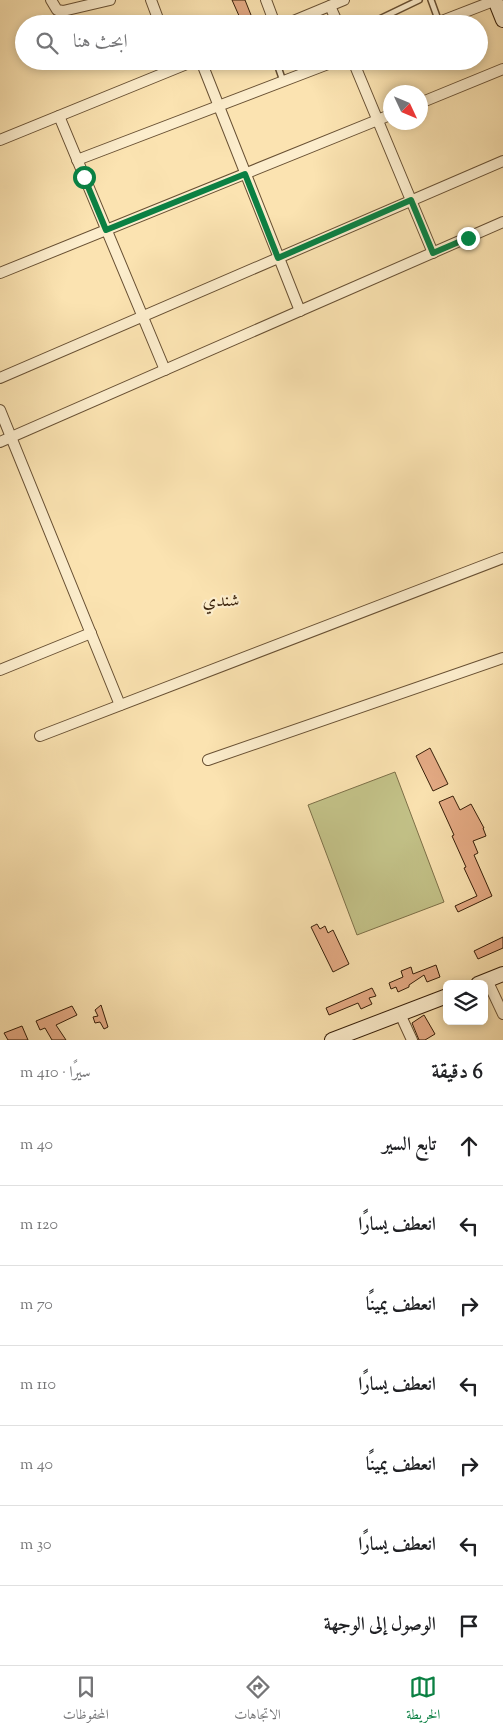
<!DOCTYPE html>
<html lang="ar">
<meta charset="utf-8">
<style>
:root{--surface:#fff;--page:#f6f6f6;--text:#202124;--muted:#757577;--line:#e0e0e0;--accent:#0b8043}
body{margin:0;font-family:"Sorts Mill Goudy",Amiri,serif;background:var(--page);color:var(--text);direction:rtl}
.controls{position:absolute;right:15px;bottom:15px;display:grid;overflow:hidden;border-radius:8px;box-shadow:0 2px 8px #0003}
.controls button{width:45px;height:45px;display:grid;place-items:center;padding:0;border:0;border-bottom:1px solid var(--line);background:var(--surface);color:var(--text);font:25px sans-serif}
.compass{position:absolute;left:383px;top:85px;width:45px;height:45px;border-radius:50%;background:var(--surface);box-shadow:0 2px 8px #0003;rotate:134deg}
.stop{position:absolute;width:15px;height:15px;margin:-11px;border:4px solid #0b8043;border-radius:50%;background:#fff}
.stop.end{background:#0b8043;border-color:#fff;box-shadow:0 1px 5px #0008}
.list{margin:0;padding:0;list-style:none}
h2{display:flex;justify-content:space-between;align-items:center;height:65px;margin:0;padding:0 20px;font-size:21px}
h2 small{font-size:16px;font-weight:400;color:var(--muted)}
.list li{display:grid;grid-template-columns:32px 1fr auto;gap:15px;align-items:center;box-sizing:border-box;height:80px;padding:0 20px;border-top:1px solid var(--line)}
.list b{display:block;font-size:19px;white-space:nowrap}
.list em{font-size:16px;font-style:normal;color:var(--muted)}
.icon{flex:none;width:28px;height:28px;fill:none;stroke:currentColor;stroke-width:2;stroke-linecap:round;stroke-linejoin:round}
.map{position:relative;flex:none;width:503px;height:1040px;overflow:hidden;direction:ltr}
.search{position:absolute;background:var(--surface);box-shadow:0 2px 8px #0003;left:15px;right:15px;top:15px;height:55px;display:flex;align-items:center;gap:12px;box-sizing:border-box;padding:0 18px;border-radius:28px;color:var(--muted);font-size:19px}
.sheet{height:625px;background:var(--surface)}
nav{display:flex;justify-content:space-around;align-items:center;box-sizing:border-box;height:70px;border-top:1px solid var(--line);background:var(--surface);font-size:14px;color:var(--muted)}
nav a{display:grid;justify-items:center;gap:2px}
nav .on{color:var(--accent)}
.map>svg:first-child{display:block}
.green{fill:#c3c288;stroke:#7d7048}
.building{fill:#e5ab85;stroke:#371f09}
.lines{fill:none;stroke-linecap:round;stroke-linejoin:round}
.lane-casing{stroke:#685033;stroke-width:8}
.street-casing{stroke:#685033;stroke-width:12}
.secondary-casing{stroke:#371f09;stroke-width:16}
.lane{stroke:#fcedcc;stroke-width:5}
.street{stroke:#fcedcc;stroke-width:10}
.secondary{stroke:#fcedcc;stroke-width:14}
.route{stroke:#0b8043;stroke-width:6}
.labels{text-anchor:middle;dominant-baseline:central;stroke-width:4.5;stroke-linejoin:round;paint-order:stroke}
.quarter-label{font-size:18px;fill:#371f09;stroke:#fcedcc}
</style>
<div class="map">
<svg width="503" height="1040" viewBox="0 0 503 1040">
<rect width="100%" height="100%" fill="#fbe3b1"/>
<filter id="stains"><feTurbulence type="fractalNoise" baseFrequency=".004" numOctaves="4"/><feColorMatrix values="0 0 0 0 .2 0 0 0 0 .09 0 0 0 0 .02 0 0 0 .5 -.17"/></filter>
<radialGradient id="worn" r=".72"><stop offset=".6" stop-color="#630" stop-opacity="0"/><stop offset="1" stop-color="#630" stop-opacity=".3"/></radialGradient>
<path class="green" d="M395 772 444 902 357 935 308 805Z"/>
<g class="building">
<path d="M232 0H245L253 20 249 21 250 24H225L240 18Z"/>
<path d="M430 748 448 784 433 791 416 756Z"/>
<path d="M453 796 460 810 471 804 484 828H483L486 836 473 841 478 853 474 855 492 896 458 912 455 906 477 896 464 868 466 867 452 836 454 835 439 802Z"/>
<path d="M317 924 320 929 325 926 328 933 333 930 349 964 333 972 311 927Z"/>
<path d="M503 937V948L478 959 474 951Z"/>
<path d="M436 965 440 977 427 982 424 975 409 985V987L398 992 396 987 391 989 389 983 403 977 401 971 411 967 413 974Z"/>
<path d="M372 988 376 996 369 998 372 1004 361 1009 358 1003 329 1015 326 1008Z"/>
<path d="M101 1005 108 1027 104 1029 100 1022 95 1023 93 1017 98 1016 95 1010Z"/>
<path d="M72 1006 77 1015 56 1025 66 1040H52L45 1028 40 1030 36 1021Z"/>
<path d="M424 1015 435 1034 425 1040H419L412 1023Z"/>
<path d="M22 1026 28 1040H8L4 1033Z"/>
</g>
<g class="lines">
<defs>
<g id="lane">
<path d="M431 0 439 22"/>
<path d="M369 24 419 0"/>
<path d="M276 61 283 81"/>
</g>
<g id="street">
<path d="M51 0 57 10 63 11 110 0"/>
<path d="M151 0 160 24"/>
<path d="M266 0 275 24"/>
<path d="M330 6 338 24"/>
<path d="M286 24 344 0"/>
<path d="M434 24 496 0"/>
<path d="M201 61 300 311"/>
<path d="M353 61 433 253"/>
<path d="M420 103 503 69"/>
<path d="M59 116 165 370"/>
<path d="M0 140 194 61"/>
<path d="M77 160 336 61"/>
<path d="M0 273 390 115"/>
<path d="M0 378 503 161"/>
<path d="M0 410 120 705"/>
<path d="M0 442 503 222"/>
<path d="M0 670 91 633"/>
<path d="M40 736 503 558"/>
<path d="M208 760 503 658"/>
<path d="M487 980 503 1014"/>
<path d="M400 1014 412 1040"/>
</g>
<g id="secondary">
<path d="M495 0 503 20"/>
<path d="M478 984 503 974"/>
<path d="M332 1040 447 996"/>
</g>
</defs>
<use href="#lane" class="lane-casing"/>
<use href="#street" class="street-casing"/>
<use href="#secondary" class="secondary-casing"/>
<use href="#lane" class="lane"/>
<use href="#street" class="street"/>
<use href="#secondary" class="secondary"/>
</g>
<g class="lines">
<path class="route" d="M84 177 106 230 245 174 278 258 411 200 433 253 468 238"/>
</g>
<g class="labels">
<g class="quarter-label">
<text x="221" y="602">شندي</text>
</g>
</g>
<rect width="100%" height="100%" filter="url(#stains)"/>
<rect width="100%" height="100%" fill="url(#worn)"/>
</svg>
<div class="controls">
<button><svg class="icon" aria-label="layers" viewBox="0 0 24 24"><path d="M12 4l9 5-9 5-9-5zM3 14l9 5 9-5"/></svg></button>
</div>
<svg class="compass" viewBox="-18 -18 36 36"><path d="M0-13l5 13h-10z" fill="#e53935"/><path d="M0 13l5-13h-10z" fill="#757577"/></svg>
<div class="stop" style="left:84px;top:177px"></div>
<div class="stop end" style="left:468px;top:238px"></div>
<div class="search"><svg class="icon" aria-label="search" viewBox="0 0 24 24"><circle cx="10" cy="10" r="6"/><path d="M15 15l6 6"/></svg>ابحث هنا</div>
</div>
<section class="sheet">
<h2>6 دقيقة<small>سيرًا · 410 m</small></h2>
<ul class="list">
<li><svg class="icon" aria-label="ahead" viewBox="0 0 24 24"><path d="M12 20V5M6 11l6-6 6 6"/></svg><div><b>تابع السير</b></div><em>40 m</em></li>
<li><svg class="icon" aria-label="left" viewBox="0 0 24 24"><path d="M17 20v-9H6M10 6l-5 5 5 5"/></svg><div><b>انعطف يسارًا</b></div><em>120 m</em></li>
<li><svg class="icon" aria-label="right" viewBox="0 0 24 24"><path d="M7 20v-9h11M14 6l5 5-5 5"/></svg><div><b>انعطف يمينًا</b></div><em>70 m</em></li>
<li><svg class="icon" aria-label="left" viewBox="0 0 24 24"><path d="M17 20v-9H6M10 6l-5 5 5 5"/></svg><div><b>انعطف يسارًا</b></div><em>110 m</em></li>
<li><svg class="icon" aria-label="right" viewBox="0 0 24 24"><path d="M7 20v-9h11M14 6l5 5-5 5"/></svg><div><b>انعطف يمينًا</b></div><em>40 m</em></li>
<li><svg class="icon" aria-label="left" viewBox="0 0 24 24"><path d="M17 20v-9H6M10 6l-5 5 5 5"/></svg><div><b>انعطف يسارًا</b></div><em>30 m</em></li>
<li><svg class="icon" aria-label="arrive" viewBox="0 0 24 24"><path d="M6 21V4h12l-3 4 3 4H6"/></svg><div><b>الوصول إلى الوجهة</b></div></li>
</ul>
</section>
<nav>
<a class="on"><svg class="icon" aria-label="map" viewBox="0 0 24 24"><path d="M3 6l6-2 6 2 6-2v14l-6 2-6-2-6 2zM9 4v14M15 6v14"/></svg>الخريطة</a>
<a><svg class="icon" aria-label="directions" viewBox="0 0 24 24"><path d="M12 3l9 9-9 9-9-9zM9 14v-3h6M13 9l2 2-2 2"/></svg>الاتجاهات</a>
<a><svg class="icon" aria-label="saved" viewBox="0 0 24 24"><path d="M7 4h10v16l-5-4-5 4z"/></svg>المحفوظات</a>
</nav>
